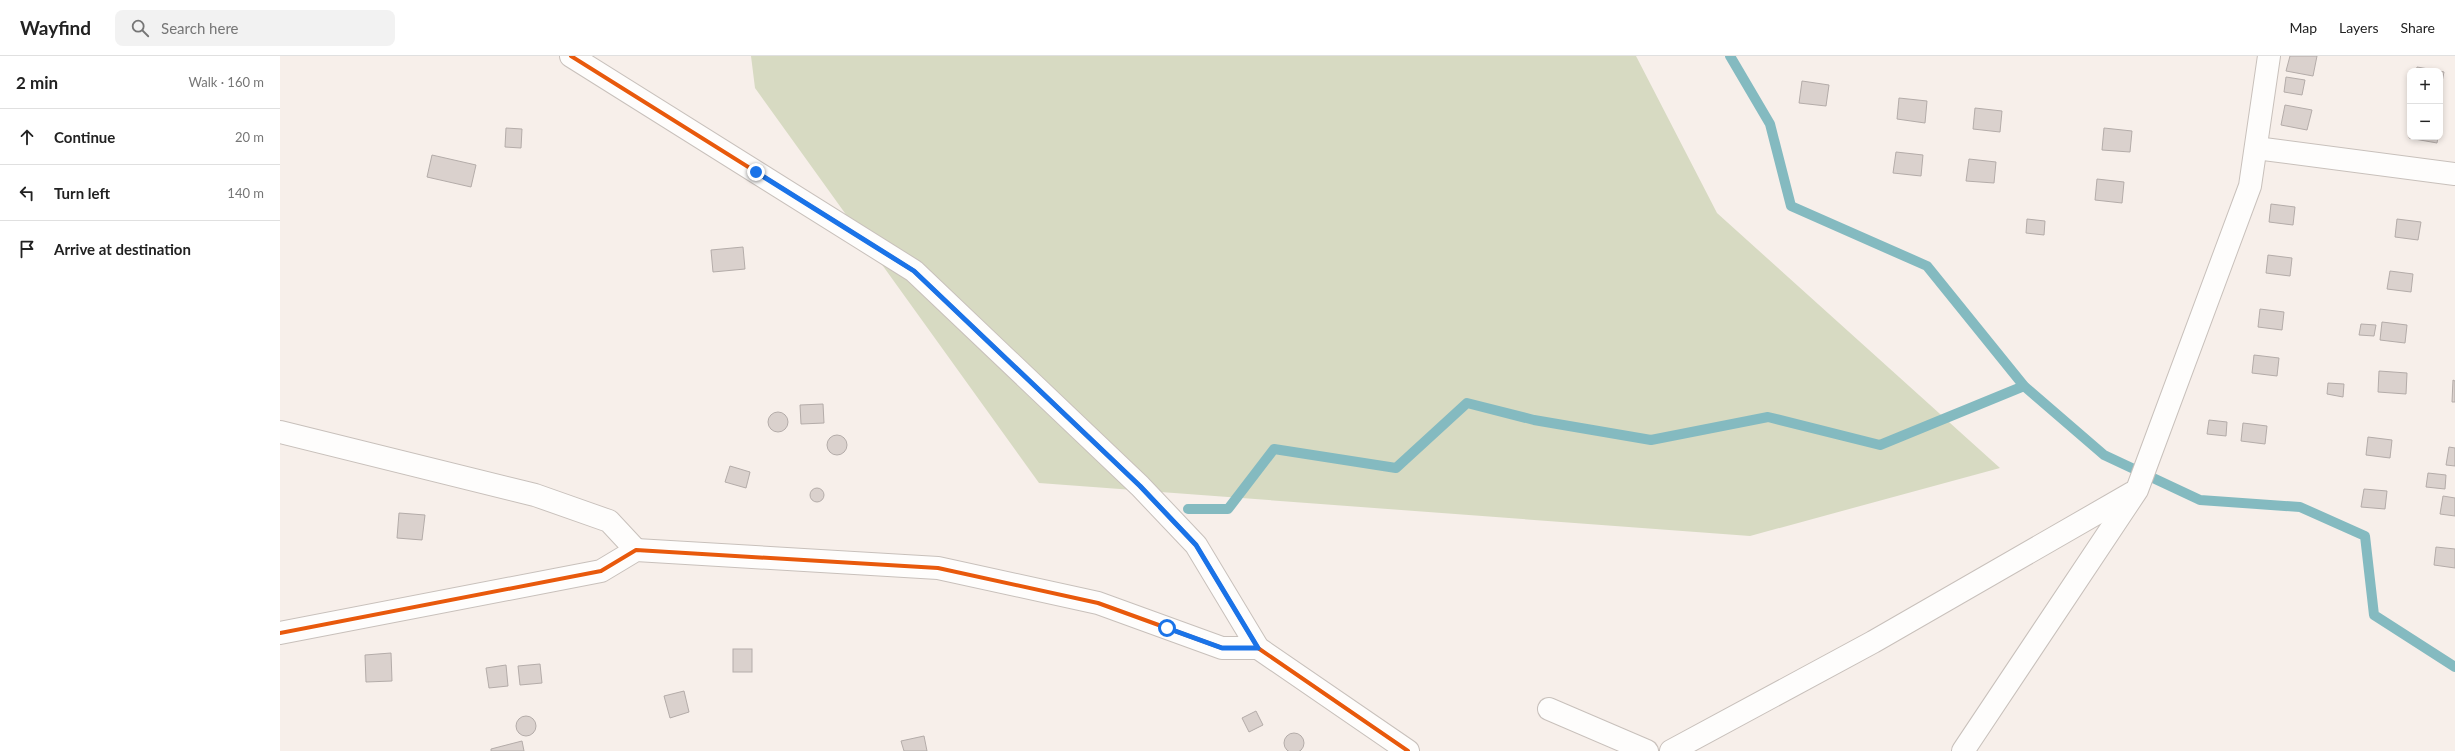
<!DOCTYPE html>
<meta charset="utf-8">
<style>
:root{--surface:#fff;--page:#f2f2f2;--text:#222;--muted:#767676;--line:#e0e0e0}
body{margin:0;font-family:Lato,sans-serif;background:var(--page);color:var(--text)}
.controls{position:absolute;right:12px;top:12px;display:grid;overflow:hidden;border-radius:8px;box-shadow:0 2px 6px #0003}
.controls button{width:36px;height:36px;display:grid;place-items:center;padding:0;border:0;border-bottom:1px solid var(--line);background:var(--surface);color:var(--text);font:20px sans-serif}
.stop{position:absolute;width:12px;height:12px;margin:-9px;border:3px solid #1a73e8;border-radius:50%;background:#fff}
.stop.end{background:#1a73e8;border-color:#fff;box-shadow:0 1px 4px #0008}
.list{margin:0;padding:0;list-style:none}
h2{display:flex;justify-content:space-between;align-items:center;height:52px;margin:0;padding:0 16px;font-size:17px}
h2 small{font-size:13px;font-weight:400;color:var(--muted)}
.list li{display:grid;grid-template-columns:26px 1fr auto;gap:12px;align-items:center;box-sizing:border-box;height:56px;padding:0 16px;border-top:1px solid var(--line)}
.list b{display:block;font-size:15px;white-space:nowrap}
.list em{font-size:13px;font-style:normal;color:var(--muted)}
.icon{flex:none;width:22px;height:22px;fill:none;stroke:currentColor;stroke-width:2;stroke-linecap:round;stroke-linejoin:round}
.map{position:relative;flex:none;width:2175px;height:695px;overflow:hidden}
header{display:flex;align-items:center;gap:24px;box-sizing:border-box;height:56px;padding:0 20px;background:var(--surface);border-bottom:1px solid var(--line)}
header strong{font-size:19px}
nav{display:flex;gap:22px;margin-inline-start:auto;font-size:14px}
.search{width:280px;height:36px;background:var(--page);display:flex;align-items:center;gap:10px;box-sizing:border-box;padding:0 14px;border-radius:8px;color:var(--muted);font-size:15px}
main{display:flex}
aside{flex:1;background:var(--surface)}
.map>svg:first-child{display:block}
.green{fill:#d7dac2}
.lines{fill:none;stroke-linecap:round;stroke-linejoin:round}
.stream{stroke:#84bac0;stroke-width:10}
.building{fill:#dad1cd;stroke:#b4aca9}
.minor-casing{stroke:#c8c0bb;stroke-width:24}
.tertiary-casing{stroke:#c8c0bb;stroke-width:24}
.minor{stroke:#fefdfc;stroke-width:22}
.tertiary{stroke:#fefdfc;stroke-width:22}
.cycleway-casing{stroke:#fff;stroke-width:6}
.cycleway{stroke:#e8590c;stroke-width:4}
.route{stroke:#1a73e8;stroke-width:5}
</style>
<header>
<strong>Wayfind</strong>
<div class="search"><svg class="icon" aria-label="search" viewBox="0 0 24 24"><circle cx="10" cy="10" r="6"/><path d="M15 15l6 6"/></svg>Search here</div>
<nav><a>Map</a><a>Layers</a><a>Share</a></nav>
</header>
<main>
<aside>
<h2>2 min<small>Walk · 160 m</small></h2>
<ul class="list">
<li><svg class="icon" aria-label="ahead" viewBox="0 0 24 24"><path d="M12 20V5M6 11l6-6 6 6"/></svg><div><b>Continue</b></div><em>20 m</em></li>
<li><svg class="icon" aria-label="left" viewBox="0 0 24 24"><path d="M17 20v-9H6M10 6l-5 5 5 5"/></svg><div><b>Turn left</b></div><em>140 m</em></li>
<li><svg class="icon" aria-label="arrive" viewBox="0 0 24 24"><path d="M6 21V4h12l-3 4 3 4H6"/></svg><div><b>Arrive at destination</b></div></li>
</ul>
</aside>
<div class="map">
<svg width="2175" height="695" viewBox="0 0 2175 695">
<rect width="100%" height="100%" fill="#f7efea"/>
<path class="green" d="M471 0H1356L1437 157 1720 412 1470 480 759 427 475 32Z"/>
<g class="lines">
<g class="stream">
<path d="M1450 0 1490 68 1511 150 1647 210 1744 330 1824 399 1920 444 2020 451 2085 480 2094 559 2175 611"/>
<path d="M908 453H948L994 393 1116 412 1187 347 1254 364 1371 384 1488 361 1600 389 1744 330"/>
</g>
</g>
<g class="building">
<path d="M2010 0H2037L2033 20 2006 15Z"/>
<path d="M2137 11 2160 15H2136Z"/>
<path d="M2160 15 2164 16 2160 36Z"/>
<path d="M2006 21 2025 24 2022 39 2004 36Z"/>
<path d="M1522 25 1549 29 1546 50 1519 47Z"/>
<path d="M1619 42 1647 45 1645 67 1617 63Z"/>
<path d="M2005 49 2032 54 2027 74 2001 69Z"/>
<path d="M1695 52 1722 55 1720 76 1693 73Z"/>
<path d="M226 72 242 73 241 92 225 91Z"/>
<path d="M1824 72 1852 75 1850 96 1822 94Z"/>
<path d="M2130 79V81H2158L2157 87 2129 82Z"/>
<path d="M1616 96 1643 99 1641 120 1613 117Z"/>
<path d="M152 99 196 109 191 131 147 121Z"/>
<path d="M1689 103 1716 106 1714 127 1686 125Z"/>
<path d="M1817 123 1844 126 1842 147 1815 144Z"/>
<path d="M1991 148 2015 151 2013 169 1989 166Z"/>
<path d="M1747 163 1765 165 1764 179 1746 177Z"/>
<path d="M2117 163 2141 166 2138 184 2115 181Z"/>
<path d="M463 191 465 213 433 216 431 194Z"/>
<path d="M1988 199 2012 202 2010 220 1986 217Z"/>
<path d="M2110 215 2133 218 2131 236 2107 233Z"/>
<path d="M1980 253 2004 256 2002 274 1978 271Z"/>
<path d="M2102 266 2127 269 2125 287 2100 284Z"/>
<path d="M2081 268 2096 269 2094 280 2079 279Z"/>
<path d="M1974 299 1999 302 1997 320 1972 317Z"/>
<path d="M2099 315 2127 317 2126 338 2098 336Z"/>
<path d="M2173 324 2175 325V346H2172Z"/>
<path d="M2048 327 2064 328 2063 341 2047 338Z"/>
<path d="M543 348 544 367 521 368 520 349Z"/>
<circle cx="498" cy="366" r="10"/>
<path d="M1929 364 1947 366 1946 380 1927 378Z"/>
<path d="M1963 367 1987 370 1985 388 1961 385Z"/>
<circle cx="557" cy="389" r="10"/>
<path d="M2088 381 2112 384 2110 402 2086 399Z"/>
<path d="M2169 391 2175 392V410L2166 409Z"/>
<path d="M450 410 470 416 466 432 445 426Z"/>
<path d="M2148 417 2166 419 2165 433 2146 431Z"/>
<circle cx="537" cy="439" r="7"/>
<path d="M2084 433 2107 435 2105 453 2081 451Z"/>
<path d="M2163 440 2175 442V460L2160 458Z"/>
<path d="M119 457 145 459 142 484 117 482Z"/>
<path d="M2156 491 2175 493V512L2154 509Z"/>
<rect x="453" y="593" width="19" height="23"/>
<path d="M111 597 112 625 86 626 85 599Z"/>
<path d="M260 608 262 627 240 629 238 610Z"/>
<path d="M226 609 228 630 209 632 206 612Z"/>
<path d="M404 635 409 656 390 662 384 640Z"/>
<path d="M976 655 983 669 969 676 962 662Z"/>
<circle cx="246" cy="670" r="10"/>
<circle cx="1014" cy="687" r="10"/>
<path d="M644 680 647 695H624L621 685Z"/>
<path d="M242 685 244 695H211V693Z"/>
</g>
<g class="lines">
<defs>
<g id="minor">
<path d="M1976 92 2175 118"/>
<path d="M0 376 255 439 329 465 356 494"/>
<path d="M0 577 321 515 356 494 658 512 818 547 942 592H978"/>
<path d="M1269 653 1367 695"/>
<path d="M1391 695 1593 586 1852 437"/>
<path d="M1683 695 1857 434 1970 130 1989 0"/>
</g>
<path id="tertiary" d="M291 0 634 215 860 430 916 489 978 592 1128 695"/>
</defs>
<use href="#minor" class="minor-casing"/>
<use href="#tertiary" class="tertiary-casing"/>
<use href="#minor" class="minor"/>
<use href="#tertiary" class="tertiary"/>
<defs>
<g id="cycleway">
<path d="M291 0 634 215 860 430 916 489 978 592 1128 695"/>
<path d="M0 577 321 515 356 494 658 512 818 547 942 592H978"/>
</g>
</defs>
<use href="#cycleway" class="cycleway-casing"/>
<use href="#cycleway" class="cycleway"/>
</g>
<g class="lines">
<path class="route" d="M476 116 634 215 860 430 916 489 978 592H942L887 572"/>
</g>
</svg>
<div class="controls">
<button>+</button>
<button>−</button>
</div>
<div class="stop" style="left:887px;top:572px"></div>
<div class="stop end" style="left:476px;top:116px"></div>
</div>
</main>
